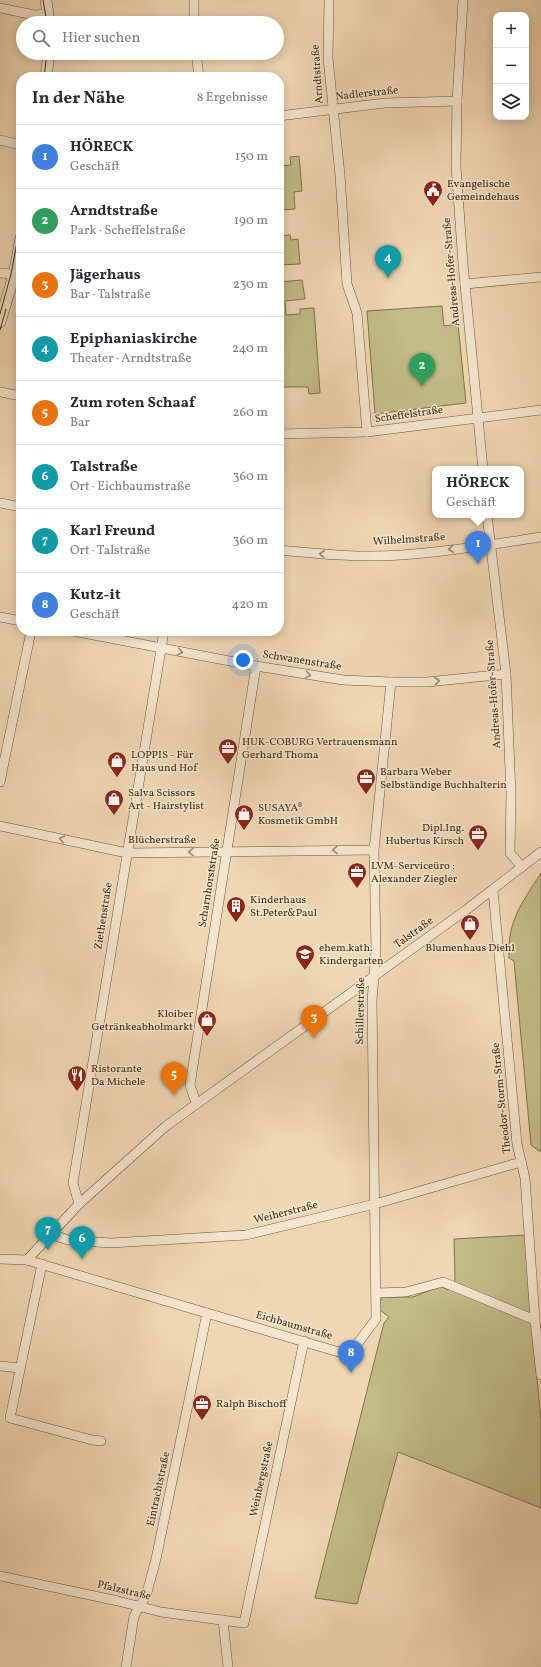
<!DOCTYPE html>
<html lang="de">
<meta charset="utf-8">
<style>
:root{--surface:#fff;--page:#f7f7f7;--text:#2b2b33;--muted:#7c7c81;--line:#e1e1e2;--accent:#8f2418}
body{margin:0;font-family:Vollkorn,serif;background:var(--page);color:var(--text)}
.controls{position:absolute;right:12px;top:12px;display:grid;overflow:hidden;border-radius:8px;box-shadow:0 2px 10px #0003}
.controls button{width:36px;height:36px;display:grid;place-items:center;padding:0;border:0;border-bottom:1px solid var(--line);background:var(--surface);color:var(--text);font:20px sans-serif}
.you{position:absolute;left:243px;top:660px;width:14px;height:14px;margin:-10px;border:3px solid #fff;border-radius:50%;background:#1a73e8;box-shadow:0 0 0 6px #1a73e833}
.badge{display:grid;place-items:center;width:26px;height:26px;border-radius:50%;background:var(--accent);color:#fff;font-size:13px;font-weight:700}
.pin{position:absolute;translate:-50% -33px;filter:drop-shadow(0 1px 2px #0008)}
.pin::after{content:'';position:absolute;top:21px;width:14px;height:12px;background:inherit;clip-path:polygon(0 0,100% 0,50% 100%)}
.popup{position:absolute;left:432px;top:466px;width:92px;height:52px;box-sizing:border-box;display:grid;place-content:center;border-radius:8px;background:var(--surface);filter:drop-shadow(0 1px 3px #0005);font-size:13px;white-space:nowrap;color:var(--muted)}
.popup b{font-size:15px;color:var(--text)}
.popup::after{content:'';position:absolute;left:50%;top:100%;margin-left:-8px;border:8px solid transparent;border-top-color:var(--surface)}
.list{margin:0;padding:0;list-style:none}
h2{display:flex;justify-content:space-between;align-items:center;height:52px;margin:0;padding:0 16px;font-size:17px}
h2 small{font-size:13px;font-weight:400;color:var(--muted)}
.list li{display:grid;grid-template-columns:26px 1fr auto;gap:12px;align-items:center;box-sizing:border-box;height:64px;padding:0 16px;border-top:1px solid var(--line)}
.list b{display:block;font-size:15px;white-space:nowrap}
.list p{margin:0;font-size:13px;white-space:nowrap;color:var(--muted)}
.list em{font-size:13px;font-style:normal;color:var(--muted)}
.icon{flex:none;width:22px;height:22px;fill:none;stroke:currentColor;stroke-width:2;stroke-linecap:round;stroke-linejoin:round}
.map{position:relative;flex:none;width:541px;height:1667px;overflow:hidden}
.search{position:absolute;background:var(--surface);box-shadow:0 2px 10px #0003;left:16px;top:16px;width:268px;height:44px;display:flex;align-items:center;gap:10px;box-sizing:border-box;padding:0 14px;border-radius:22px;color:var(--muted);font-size:15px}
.panel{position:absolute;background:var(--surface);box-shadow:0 2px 10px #0003;left:16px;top:72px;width:268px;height:564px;border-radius:16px}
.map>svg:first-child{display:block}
.green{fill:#c2bc87;stroke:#80744c}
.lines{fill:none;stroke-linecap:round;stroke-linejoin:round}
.minor-casing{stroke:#6a563a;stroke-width:10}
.tertiary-casing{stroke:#6a563a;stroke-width:12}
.minor{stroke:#f5e5ce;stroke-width:9}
.tertiary{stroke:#f5e5ce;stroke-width:11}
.tram{stroke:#3e2b12;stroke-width:1}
.oneway{stroke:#9a8870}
.labels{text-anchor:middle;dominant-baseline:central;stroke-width:3;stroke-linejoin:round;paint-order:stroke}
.street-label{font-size:11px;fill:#3e2b12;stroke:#f5e5ce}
.poi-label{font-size:11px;fill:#3e2b12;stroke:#f5e5ce;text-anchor:start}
</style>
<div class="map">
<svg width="541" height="1667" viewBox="0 0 541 1667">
<rect width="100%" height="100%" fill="#f0d7b3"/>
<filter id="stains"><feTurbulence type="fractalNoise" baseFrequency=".005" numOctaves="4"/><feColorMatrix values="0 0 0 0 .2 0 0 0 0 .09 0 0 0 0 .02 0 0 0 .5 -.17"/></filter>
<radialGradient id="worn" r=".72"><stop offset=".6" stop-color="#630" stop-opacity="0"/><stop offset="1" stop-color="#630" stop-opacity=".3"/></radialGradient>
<g class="green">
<path d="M299 156 302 191 294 192 295 209 279 210V166L291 165 290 157Z"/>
<path d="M290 235 291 240 298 239 300 264 279 265V236Z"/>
<path d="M302 280 305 299 285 301 286 315 300 314V309L314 308 320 393 309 394 308 387H279V282Z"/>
<path d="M442 306 444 326 458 324 466 403 375 414 367 311Z"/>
<path d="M541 873V1151H539L531 1145 514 961 509 958C507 921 522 903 541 873Z"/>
<path d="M526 1235 530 1307 541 1420V1508L398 1452 357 1604 315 1598 384 1323 389 1317 379 1309 380 1301 383 1297H413L441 1286 448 1290 455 1280 454 1239Z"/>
</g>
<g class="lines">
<defs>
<g id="minor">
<path d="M194 0V23"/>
<path d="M329 0 328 58 340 175 347 284 357 313 367 432"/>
<path d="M463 0 457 101 456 166 463 264 483 469"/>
<path d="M0 8 34 15 48 14"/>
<path d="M196 53 199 77"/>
<path d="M279 116 385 103 457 101"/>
<path d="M0 140 21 145"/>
<path d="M0 273 21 275"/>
<path d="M465 284 541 277"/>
<path d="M0 392 21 396"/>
<path d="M279 434 367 432 541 410"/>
<path d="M0 503 21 507"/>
<path d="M487 515 506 674 511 794 510 853 522 867"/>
<path d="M279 550C320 554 361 558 401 555 448 552 495 544 541 537"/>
<path d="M0 617 21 621"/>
<path d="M73 631 256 666 343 680 391 682H427L506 674"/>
<path d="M0 782 31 631"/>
<path d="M0 826 127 853 374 850"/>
<path d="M493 891 517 1144 525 1178 535 1320 541 1375"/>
<path d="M196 1103 190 1085 256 666"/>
<path d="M79 1204 73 1183 164 631"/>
<path d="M51 1234 68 1240 111 1243 246 1235 375 1204 521 1162"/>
<path d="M0 1259 27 1260 79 1204 166 1126 466 910 541 852"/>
<path d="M27 1260 349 1355 376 1319 372 1001 376 950 374 850 391 682"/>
<path d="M42 1264 10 1418 92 1440 101 1441"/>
<path d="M377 1293 406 1292 443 1282 535 1320"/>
<path d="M0 1366 20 1368"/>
<path d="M0 1576 118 1601 161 1612 244 1623 304 1341"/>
<path d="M223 1620 228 1667"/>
<path d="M126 1667 134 1616 146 1596 156 1559 207 1313"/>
</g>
<g id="tertiary">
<path d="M46 0 49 23"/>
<path d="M46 77 49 53"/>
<path d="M0 322 14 275 21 238"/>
</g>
</defs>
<use href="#minor" class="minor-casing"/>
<use href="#tertiary" class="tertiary-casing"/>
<use href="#minor" class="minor"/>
<use href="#tertiary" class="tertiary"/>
<g class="tram">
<path d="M43 0 47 23"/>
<path d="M44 77 47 53"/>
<path d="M0 314 11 274 21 221"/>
<path d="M0 330 6 309"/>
</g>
</g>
<defs><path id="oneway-chevron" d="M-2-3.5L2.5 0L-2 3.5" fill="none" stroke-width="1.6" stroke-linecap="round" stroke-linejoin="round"/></defs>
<g class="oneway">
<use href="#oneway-chevron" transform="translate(451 549) rotate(174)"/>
<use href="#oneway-chevron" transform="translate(322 554) rotate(-175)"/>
<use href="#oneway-chevron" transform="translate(180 652) rotate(11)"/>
<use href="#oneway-chevron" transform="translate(308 675) rotate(9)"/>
<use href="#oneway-chevron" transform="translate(437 681) rotate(-5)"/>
<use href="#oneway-chevron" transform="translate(62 839) rotate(-168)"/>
<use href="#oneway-chevron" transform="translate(335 850) rotate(179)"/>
<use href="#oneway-chevron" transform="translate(191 852) rotate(179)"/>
</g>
<defs>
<symbol id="civic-pin" viewBox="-11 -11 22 30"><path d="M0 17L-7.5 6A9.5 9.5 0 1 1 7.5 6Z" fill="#8f2418" stroke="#f5e5ce"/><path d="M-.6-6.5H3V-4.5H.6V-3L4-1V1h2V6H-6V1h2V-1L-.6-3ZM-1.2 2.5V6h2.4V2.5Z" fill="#fff"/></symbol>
<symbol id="office-pin" viewBox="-11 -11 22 30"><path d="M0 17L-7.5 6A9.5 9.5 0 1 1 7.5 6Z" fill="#8f2418" stroke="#f5e5ce"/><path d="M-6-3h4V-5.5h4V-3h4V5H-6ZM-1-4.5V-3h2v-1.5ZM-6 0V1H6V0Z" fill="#fff"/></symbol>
<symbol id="shop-pin" viewBox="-11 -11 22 30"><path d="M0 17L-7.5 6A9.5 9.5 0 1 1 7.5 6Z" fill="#8f2418" stroke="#f5e5ce"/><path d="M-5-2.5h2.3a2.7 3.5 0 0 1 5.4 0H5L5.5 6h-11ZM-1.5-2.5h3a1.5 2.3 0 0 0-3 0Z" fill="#fff"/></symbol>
<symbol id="building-pin" viewBox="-11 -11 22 30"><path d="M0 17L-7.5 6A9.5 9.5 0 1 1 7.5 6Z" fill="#8f2418" stroke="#f5e5ce"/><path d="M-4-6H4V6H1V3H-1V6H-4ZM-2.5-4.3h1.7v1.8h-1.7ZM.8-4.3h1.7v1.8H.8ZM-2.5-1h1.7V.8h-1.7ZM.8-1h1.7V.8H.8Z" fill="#fff"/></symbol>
<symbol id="school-pin" viewBox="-11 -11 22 30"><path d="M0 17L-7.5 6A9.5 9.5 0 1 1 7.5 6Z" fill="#8f2418" stroke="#f5e5ce"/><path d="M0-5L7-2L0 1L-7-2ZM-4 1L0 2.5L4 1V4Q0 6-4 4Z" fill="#fff"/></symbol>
<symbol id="restaurant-pin" viewBox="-11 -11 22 30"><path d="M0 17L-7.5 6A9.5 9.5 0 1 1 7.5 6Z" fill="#8f2418" stroke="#f5e5ce"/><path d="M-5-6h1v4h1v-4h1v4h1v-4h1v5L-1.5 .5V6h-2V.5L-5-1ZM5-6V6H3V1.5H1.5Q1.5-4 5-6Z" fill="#fff"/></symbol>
</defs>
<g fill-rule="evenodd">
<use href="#civic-pin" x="422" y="179" width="22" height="30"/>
<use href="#office-pin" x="217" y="737" width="22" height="30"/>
<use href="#shop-pin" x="106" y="750" width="22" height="30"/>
<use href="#office-pin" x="355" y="767" width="22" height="30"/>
<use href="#shop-pin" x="103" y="788" width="22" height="30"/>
<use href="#shop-pin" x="233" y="803" width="22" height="30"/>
<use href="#office-pin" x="467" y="823" width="22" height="30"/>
<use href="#office-pin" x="346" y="861" width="22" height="30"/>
<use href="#building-pin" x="225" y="895" width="22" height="30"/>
<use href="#shop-pin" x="459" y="913" width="22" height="30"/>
<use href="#school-pin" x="294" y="943" width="22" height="30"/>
<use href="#shop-pin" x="196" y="1009" width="22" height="30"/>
<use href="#restaurant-pin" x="66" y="1064" width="22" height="30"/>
<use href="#office-pin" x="191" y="1393" width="22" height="30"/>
</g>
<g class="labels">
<g class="street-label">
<text transform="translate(318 74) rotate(-94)">Arndtstraße</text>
<text transform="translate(367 94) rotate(-6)">Nadlerstraße</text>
<text transform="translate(452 272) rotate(-95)">Andreas-Hofer-Straße</text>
<text transform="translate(409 415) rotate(-8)">Scheffelstraße</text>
<text transform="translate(409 540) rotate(-4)">Wilhelmstraße</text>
<text transform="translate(302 661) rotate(9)">Schwanenstraße</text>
<text transform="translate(494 694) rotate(-94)">Andreas-Hofer-Straße</text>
<text x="162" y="840">Blücherstraße</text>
<text transform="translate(210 883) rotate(-81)">Scharnhorststraße</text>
<text transform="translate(104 916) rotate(-81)">Ziethenstraße</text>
<text transform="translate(414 933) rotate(-36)">Talstraße</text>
<text transform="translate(361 1011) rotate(-89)">Schillerstraße</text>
<text transform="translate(502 1098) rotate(-96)">Theodor-Storm-Straße</text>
<text transform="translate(286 1213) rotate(-14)">Weiherstraße</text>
<text transform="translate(294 1326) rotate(16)">Eichbaumstraße</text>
<text transform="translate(262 1479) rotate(-78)">Weinbergstraße</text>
<text transform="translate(159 1489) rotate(-78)">Eintrachtstraße</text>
<text transform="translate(124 1591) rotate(13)">Pfalzstraße</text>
</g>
<g class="poi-label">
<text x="447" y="184">Evangelische<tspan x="447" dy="13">Gemeindehaus</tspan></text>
<text x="242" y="742">HUK-COBURG Vertrauensmann<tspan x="242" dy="13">Gerhard Thoma</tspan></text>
<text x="131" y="755">LOPPIS - Für<tspan x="131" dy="13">Haus und Hof</tspan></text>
<text x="380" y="772">Barbara Weber<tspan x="380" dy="13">Selbständige Buchhalterin</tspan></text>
<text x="128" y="793">Salva Scissors<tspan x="128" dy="13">Art - Hairstylist</tspan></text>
<text x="258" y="808">SUSAYA®<tspan x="258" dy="13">Kosmetik GmbH</tspan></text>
<text x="464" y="828" text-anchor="end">Dipl.Ing.<tspan x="464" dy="13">Hubertus Kirsch</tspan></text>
<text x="371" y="866">LVM-Serviceüro :<tspan x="371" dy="13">Alexander Ziegler</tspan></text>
<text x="250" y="900">Kinderhaus<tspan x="250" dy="13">St.Peter&amp;Paul</tspan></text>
<text x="319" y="948">ehem.kath.<tspan x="319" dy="13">Kindergarten</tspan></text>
<text x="470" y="948" text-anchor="middle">Blumenhaus Diehl</text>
<text x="193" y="1014" text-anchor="end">Kloiber<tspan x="193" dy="13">Getränkeabholmarkt</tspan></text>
<text x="91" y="1069">Ristorante<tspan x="91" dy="13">Da Michele</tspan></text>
<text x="216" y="1404">Ralph Bischoff</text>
</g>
</g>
<rect width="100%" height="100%" filter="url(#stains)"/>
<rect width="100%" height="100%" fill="url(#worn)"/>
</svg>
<div class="controls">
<button>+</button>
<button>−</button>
<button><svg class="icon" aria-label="layers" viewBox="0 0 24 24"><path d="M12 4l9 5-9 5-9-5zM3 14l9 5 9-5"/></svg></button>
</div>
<div class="you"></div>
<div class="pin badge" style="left:478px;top:564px;background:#3f7fe0">1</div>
<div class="popup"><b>HÖRECK</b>Geschäft</div>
<div class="pin badge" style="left:422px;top:386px;background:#2e9e5b">2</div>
<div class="pin badge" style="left:314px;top:1038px;background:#e8710a">3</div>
<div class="pin badge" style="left:388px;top:278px;background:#0f9aa8">4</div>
<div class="pin badge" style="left:174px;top:1095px;background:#e8710a">5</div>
<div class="pin badge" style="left:82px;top:1259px;background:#0f9aa8">6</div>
<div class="pin badge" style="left:48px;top:1250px;background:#0f9aa8">7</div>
<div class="pin badge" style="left:351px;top:1373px;background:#3f7fe0">8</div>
<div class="search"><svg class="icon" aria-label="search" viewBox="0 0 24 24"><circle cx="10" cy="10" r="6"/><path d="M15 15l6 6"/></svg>Hier suchen</div>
<section class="panel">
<h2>In der Nähe<small>8 Ergebnisse</small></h2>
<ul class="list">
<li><span class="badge" style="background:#3f7fe0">1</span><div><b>HÖRECK</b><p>Geschäft</p></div><em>150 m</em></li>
<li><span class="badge" style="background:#2e9e5b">2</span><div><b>Arndtstraße</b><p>Park · Scheffelstraße</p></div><em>190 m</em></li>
<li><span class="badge" style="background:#e8710a">3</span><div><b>Jägerhaus</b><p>Bar · Talstraße</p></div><em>230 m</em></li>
<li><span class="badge" style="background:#0f9aa8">4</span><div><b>Epiphaniaskirche</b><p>Theater · Arndtstraße</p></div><em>240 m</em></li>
<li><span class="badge" style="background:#e8710a">5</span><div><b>Zum roten Schaaf</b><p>Bar</p></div><em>260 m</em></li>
<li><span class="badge" style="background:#0f9aa8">6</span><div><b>Talstraße</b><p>Ort · Eichbaumstraße</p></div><em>360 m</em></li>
<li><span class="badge" style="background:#0f9aa8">7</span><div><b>Karl Freund</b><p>Ort · Talstraße</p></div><em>360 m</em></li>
<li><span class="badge" style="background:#3f7fe0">8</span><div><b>Kutz-it</b><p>Geschäft</p></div><em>420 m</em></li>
</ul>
</section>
</div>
